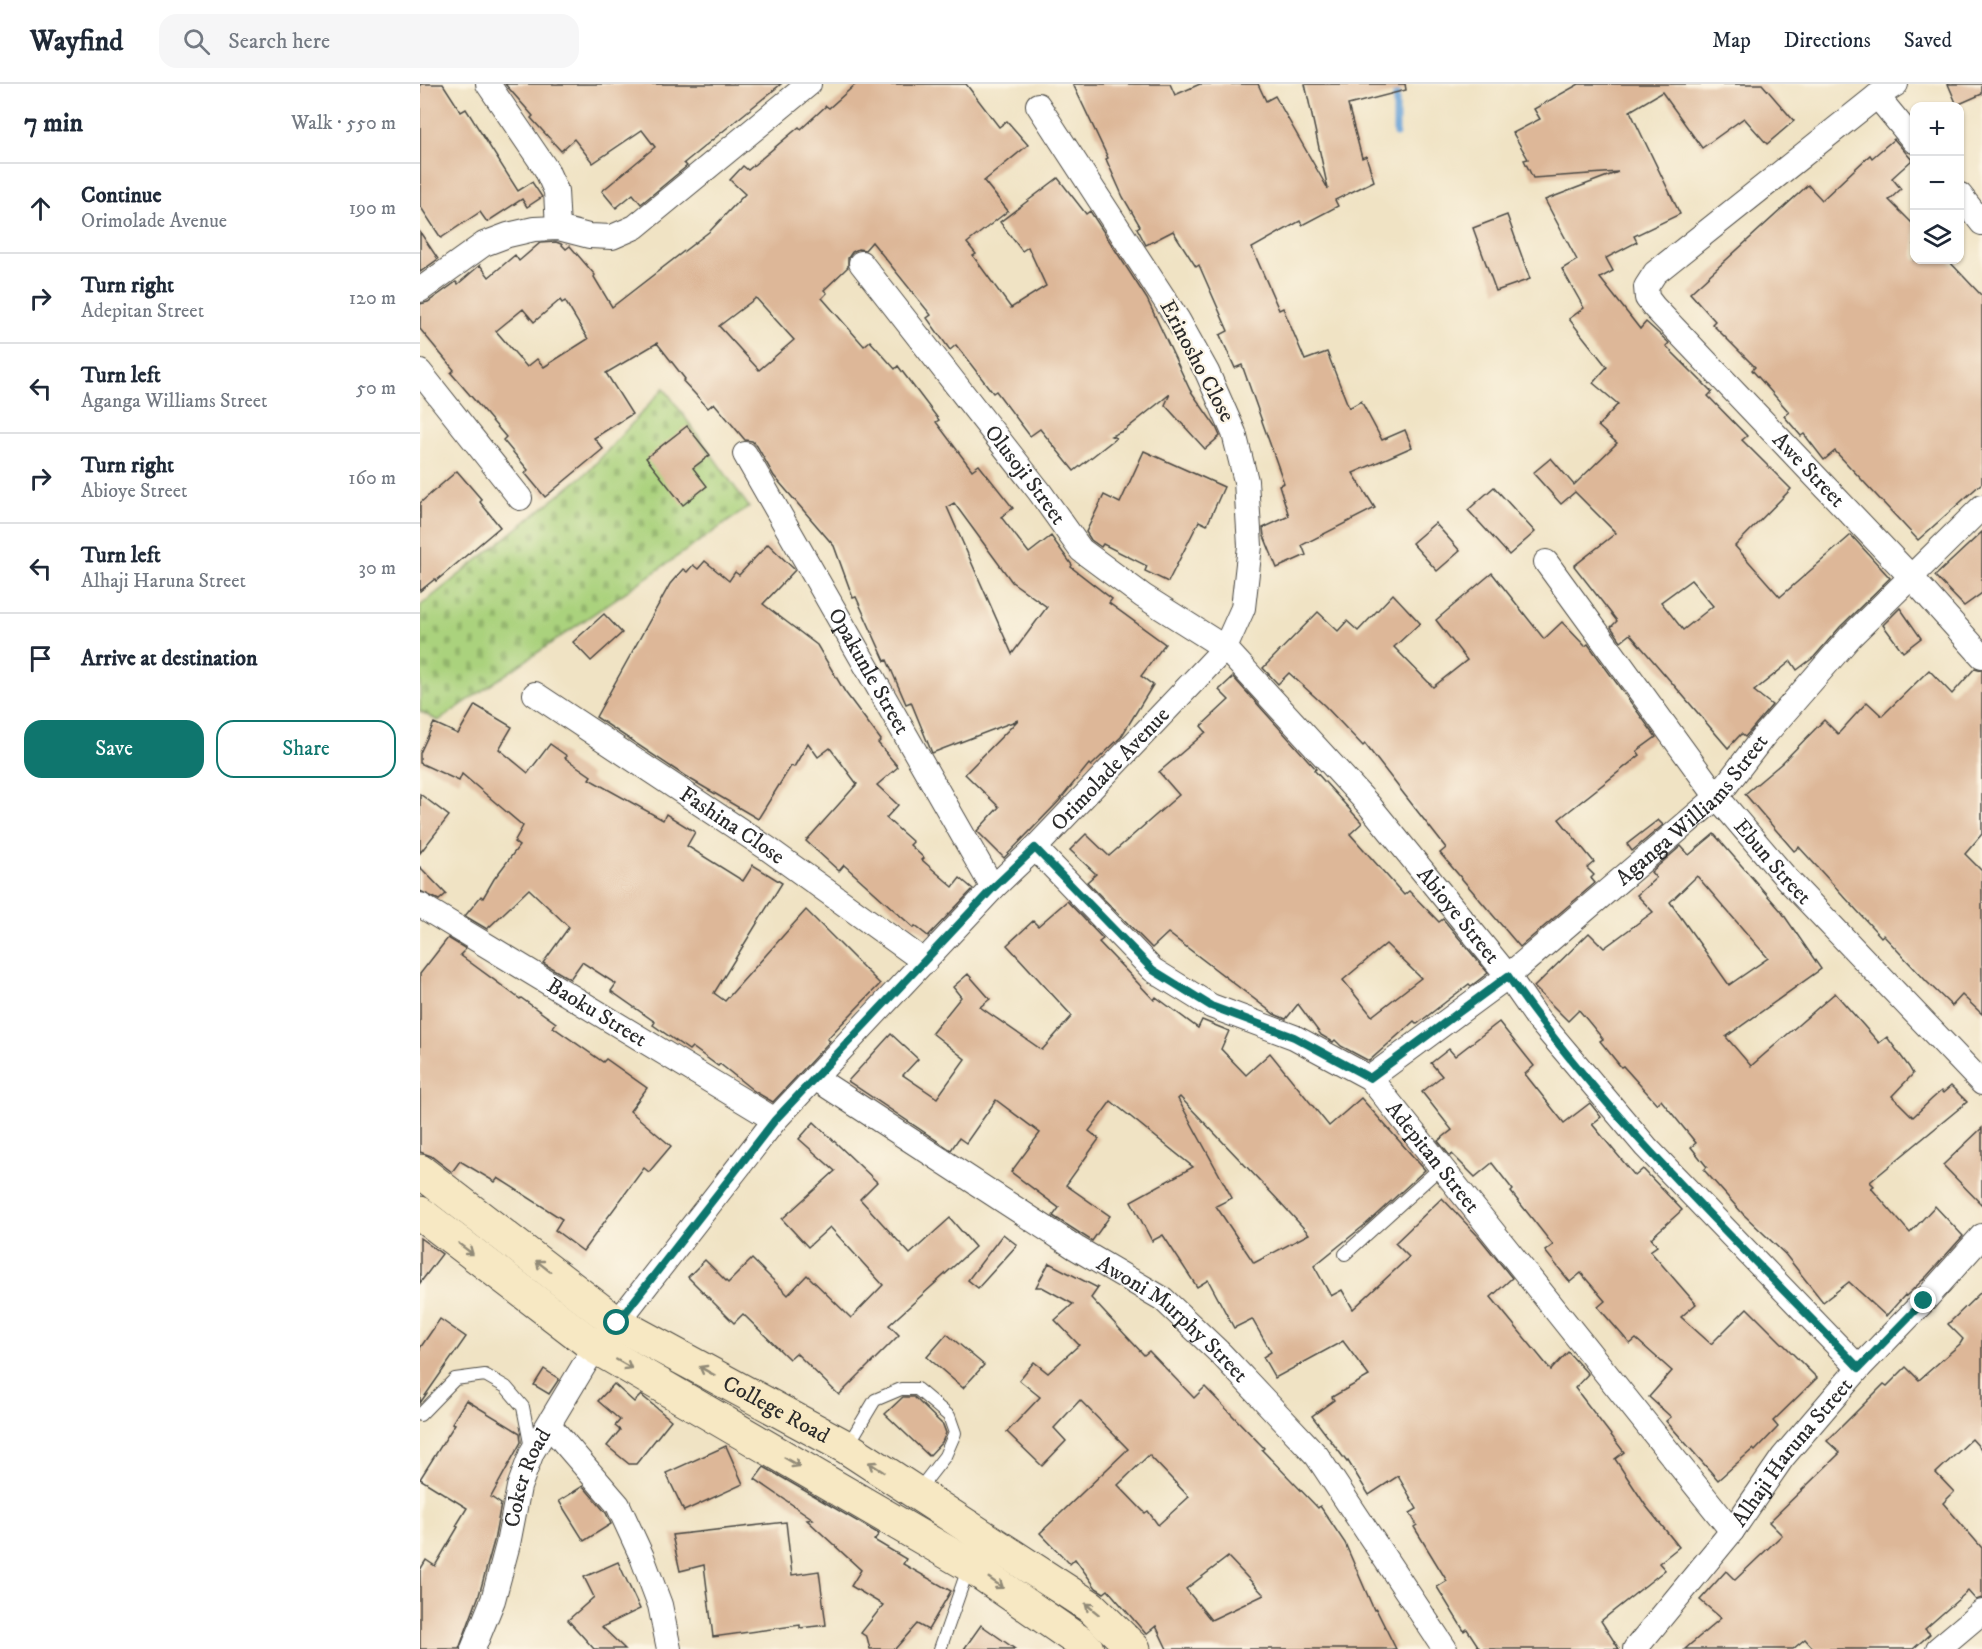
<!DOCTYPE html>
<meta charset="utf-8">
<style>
:root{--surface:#fff;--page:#f6f6f7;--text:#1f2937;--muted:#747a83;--line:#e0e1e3;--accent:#0f766e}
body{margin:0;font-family:"IM FELL DW Pica",serif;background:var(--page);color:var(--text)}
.controls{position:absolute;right:18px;top:18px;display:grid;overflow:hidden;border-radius:12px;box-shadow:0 2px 4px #0004}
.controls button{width:54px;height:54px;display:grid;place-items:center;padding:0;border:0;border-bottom:2px solid var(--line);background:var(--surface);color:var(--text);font:30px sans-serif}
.stop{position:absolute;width:18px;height:18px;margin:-14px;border:4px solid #0f766e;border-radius:50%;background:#fff}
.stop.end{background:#0f766e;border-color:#fff;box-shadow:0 2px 6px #0008}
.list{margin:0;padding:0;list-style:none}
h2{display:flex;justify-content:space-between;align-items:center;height:78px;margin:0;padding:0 24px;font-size:26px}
h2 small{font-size:20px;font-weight:400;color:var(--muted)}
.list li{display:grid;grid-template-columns:39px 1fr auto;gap:18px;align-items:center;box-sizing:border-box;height:90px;padding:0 24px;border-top:2px solid var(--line)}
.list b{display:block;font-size:22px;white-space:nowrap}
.list p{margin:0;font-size:20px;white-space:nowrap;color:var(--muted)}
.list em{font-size:20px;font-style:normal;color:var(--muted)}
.actions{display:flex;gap:12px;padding:18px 24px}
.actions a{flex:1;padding:14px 0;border:2px solid var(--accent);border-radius:18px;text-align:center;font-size:21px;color:var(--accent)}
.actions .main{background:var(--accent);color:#fff}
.icon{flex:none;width:33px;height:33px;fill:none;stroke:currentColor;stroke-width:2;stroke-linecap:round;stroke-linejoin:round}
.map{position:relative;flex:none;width:1562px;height:1565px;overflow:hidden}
header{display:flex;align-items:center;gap:36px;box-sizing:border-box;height:84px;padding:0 30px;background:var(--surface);border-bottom:2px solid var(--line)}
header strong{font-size:28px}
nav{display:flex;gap:33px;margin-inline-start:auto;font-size:21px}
.search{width:420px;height:54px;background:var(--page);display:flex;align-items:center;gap:15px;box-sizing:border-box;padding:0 21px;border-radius:18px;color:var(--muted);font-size:22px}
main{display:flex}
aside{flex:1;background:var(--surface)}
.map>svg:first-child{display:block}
.cemetery{fill:url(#cemetery-stones);stroke:#6a7e54;stroke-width:1.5}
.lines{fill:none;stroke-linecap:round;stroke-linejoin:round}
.stream{stroke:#68a2d7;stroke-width:7}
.building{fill:#ddb798;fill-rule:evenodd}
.lane-casing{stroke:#494742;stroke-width:14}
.street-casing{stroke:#494742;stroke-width:26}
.secondary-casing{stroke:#494742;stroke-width:35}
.lane{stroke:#fff;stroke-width:12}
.street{stroke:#fff;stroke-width:24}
.secondary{stroke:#f7e8c3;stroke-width:33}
.oneway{stroke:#918a77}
.route{stroke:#0f766e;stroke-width:8}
.labels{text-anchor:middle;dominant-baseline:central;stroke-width:4.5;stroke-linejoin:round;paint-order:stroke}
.street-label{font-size:22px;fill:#2b2b2b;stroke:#fcf5e5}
</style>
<header>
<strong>Wayfind</strong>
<div class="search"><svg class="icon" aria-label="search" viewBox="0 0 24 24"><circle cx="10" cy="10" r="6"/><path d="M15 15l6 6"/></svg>Search here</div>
<nav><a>Map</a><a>Directions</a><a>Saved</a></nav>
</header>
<main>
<aside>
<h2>7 min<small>Walk · 550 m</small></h2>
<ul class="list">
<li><svg class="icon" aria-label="ahead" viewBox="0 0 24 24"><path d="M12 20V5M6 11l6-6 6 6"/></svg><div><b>Continue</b><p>Orimolade Avenue</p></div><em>190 m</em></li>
<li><svg class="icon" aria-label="right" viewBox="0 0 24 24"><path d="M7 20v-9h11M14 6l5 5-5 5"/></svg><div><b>Turn right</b><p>Adepitan Street</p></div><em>120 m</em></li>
<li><svg class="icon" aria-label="left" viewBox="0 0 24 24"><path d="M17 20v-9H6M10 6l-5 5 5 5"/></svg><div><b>Turn left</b><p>Aganga Williams Street</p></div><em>50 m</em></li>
<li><svg class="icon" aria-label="right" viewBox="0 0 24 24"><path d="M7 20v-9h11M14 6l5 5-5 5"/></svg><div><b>Turn right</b><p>Abioye Street</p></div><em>160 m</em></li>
<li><svg class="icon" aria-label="left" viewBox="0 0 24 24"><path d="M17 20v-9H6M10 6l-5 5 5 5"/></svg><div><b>Turn left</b><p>Alhaji Haruna Street</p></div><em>30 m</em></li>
<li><svg class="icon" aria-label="arrive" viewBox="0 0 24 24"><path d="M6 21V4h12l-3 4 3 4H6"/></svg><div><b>Arrive at destination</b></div></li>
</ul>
<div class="actions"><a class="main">Save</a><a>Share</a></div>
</aside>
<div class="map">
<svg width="1562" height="1565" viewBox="0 0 1562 1565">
<defs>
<pattern id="cemetery-stones" width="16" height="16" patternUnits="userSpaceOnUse" patternTransform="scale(1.5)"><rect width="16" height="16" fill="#aad27d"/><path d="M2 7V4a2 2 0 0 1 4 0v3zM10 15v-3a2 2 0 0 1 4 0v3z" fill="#92b46c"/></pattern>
</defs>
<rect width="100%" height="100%" fill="#fcf5e5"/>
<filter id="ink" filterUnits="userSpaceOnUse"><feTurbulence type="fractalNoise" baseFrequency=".0167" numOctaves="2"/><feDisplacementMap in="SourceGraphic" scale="12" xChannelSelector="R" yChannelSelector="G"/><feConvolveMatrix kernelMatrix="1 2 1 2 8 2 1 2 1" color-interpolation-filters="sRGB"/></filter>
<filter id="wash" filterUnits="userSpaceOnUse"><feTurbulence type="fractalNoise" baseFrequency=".008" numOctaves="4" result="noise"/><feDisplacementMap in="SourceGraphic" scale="24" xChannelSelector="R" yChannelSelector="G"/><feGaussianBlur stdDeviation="1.35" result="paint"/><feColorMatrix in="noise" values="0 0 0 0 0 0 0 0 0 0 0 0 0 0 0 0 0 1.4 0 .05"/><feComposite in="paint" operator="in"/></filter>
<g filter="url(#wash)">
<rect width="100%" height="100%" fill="#f0e3c4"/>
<path class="cemetery" d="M244 304 329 423 18 637 0 627V522L169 387Z"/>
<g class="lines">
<path class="stream" d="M976 50V0"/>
</g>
<g id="blocks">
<g class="building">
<path d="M0 0H23L41 28 46 25 98 107 112 98 122 113 107 123 102 115 67 138 60 128 21 154 0 122Z"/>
<path d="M85 0H361L264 79 267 82 221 120 213 110 196 124 182 107 235 63 222 46 173 79 154 55 141 67 111 34 113 32Z"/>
<path d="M436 0H546L579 43 587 37 608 61 564 97 588 127 547 159 556 170 553 172 591 224 626 202 608 163 602 167 580 138 638 94 666 130 670 127 727 215 770 306 796 343 800 352 785 365 745 321 750 310 705 346 691 352 696 354 654 387 620 345 610 352 576 307 573 309 536 261 530 266 507 234 511 231 452 158 445 166 438 165 432 168 428 174V183L404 206 407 209 402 214 444 262 450 257 475 285 478 282 519 336 516 338 552 386 559 381 593 424 581 433 609 469 631 452 652 481 651 483 692 515 689 519 745 560 721 592 733 601 701 653 671 682 669 680 639 717 584 774 557 747 579 723 545 690 598 636 512 669 491 618 486 620 467 576 465 577 436 513 433 514 414 462 354 392 337 362 332 357 325 356 294 319 288 324 263 297 265 295 237 259 186 289 212 330 174 354 183 365 125 413 105 389 108 386 83 356 86 353 31 289 34 286 0 245V220L8 218 36 198 38 200 60 181 69 193 95 171 99 177 120 159 136 158 141 160 146 165 150 162 175 191 174 193 192 223 290 147 325 110 310 96 323 82 328 86 379 43 381 45 406 22 409 24ZM336 214 374 256 339 286 299 242ZM140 216 142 219 145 217 168 255 124 283 117 275 107 283 76 247 103 225 114 238ZM534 419 592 498 627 523 592 570 527 423Z"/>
<path d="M653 0H750L755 11 780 0H838L846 17 855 12 908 105 885 0H985L986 6 928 21 942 74 946 72 954 97 915 116 918 122 882 141 880 137 832 164 859 226 863 224 885 276 907 268 929 324 941 317 962 356 985 346 992 363 933 389 955 424 882 461 886 471 857 484 844 452 843 444 869 432 859 401 864 399 822 281 815 284 800 251 808 247 779 181 776 183 753 147 726 161 717 144 720 142 703 113 686 75 688 74Z"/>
<path d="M1159 0H1342L1374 37 1347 60 1324 34 1282 64 1242 8 1210 27 1260 130 1214 152 1217 158 1186 174 1193 187 1180 194 1220 245 1226 238 1249 259 1246 262 1292 308 1288 312 1327 352 1322 356 1371 405 1315 462 1360 513 1431 451 1470 494 1420 543 1394 573 1377 586 1371 577 1334 607 1352 621 1325 653 1321 650 1308 664 1210 550 1201 557 1191 543 1197 537 1154 482 1196 449 1155 408 1141 420 1113 389 1131 374 1154 401 1197 359 1178 342 1198 320 1173 299 1187 283 1149 235 1164 224 1142 185 1157 176 1125 116 1198 88 1113 94 1104 76 1108 75 1093 49 1120 35 1114 25ZM1271 496 1293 522 1263 546 1241 518Z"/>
<path d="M1528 0H1562V10L1537 21Z"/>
<path d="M1474 55 1492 76 1472 94 1481 105 1469 116 1494 141V176H1528L1562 212V399L1498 456 1415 367 1404 376 1384 350 1381 352 1364 332 1369 328 1332 286 1335 283 1292 240 1295 237 1270 209 1388 101 1402 116 1450 71 1452 74Z"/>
<path d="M1087 131 1110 195 1076 207 1053 144Z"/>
<path d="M0 148 18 175 0 188Z"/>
<path d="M267 342 290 371 273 384 287 402 263 421 226 374Z"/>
<path d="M724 367 804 403 787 441 779 437 748 498 725 487 727 482 683 460 681 463 671 456 666 448 684 411 700 419Z"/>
<path d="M37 387 62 416 60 418 80 443 16 497 15 495 0 507V419Z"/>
<path d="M1074 403 1115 448 1089 471 1048 426Z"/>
<path d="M1015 439 1040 467 1017 487 992 459Z"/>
<path d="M1562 448V509L1544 522 1515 492Z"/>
<path d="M348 460 375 486 343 520 397 561 425 608 461 656 458 659 478 683 457 701 478 721 466 734 493 758 490 761 504 774 502 776 533 803 540 794 553 805 508 852 495 842 494 844 424 781 419 787 386 757 437 700 410 664 398 673 388 659 374 683 371 682 338 735 265 692 176 633 250 500 263 485 267 488 273 481 278 485 285 477 309 497 315 488 319 491Z"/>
<path d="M1072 489 1124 555 1142 538 1165 562 1168 560 1236 653 1217 667 1220 671 1139 735 1174 778 1167 784 1174 791 1171 794 1175 799 1100 863 1020 769 1026 764 945 660 943 662 905 622 869 589 858 600 843 584 898 528 918 547 927 537 938 547 973 510 1000 539 974 563 1013 603 1047 576 1016 536Z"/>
<path d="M1480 524 1501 554 1483 568 1463 541Z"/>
<path d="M184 530 202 549 171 577 153 558Z"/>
<path d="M1555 584 1562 586V750L1545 770 1562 787V930L1542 911 1532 922 1507 898 1463 851 1461 853 1379 763 1374 767 1325 710 1362 679 1404 636 1418 650 1447 618 1462 632 1509 586 1532 610Z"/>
<path d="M813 593 896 685 894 686 942 739 930 750 984 811 989 807 1019 838 1023 835 1068 889 1051 902 1049 900 997 940 994 937 949 977 921 962 915 956 913 958 901 951 878 920 866 935 854 930 748 849 732 864 667 798 676 790 650 766 666 750 689 772 759 711 739 688 786 648 781 642 809 616 799 606ZM966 860 1001 894 952 932 923 896Z"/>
<path d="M55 621 92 643 79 665 108 689 130 660 147 672 145 674 171 692 169 695 243 736 246 730 275 748 267 762 323 797 333 781 362 799 294 909 305 917 386 826 460 900 407 955 410 957 353 1018 334 1007 300 980 298 982 272 963 269 966 233 941 235 938 191 907 196 900 162 878 150 895 123 879 149 843 109 805 67 845 45 832 61 812 63 814 74 795 99 762 94 758 103 742 42 690 39 697 0 679V669L14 639 38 650Z"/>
<path d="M0 710 29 732 0 769Z"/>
<path d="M1238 736 1243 741 1212 767 1207 760Z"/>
<path d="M1294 750 1361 827 1401 885 1306 953 1331 982 1415 909 1459 959 1467 953 1489 983 1493 990 1472 1012 1493 1033 1512 1015 1521 1007 1523 1009 1531 1002 1547 1018 1450 1098 1454 1102 1451 1104 1490 1149 1515 1122 1543 1152 1507 1192 1486 1212 1485 1211 1466 1232 1429 1198 1403 1218 1365 1170 1323 1130 1284 1086 1287 1083 1271 1063 1276 1059 1241 1016 1237 1020 1203 982 1201 983 1180 957 1183 955 1159 926 1148 937 1114 903 1169 849 1184 864 1233 828 1217 811 1236 794 1231 788 1261 762 1269 771ZM1277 792 1348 874 1309 901 1250 818Z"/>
<path d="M0 783 26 810 19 816 0 807Z"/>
<path d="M647 817 683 855 679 858 734 916 736 913 778 944 782 936 809 947 801 965 826 991 850 969 909 1042 941 1014 1005 1086 946 1140 894 1182 911 1212 922 1206 933 1225 989 1173 975 1159 1022 1114 1058 1152 1092 1194 1071 1213 1131 1286 1148 1268 1168 1290 1155 1304 1204 1368 1195 1375 1226 1422 1259 1463 1239 1479 1245 1486 1181 1537 1199 1565H1060L1047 1545 1044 1547 1017 1503 1027 1497 994 1443 997 1441 990 1429 997 1425 978 1392 949 1411 928 1377 927 1378 892 1332 914 1316 912 1313 949 1292 923 1257 855 1294 843 1273 851 1268 832 1235 814 1244 788 1196 777 1203 743 1151 732 1157 711 1117 773 1083 691 1017 669 1047 679 1055 646 1101 690 1132 672 1157 633 1132 639 1124 591 1088 620 1049 576 1016 546 1059 539 1054 531 1066 428 997 471 950 498 975 483 991 517 1014 545 975 512 949 541 913 533 903 548 890 570 915 560 923 622 966 652 932 587 861 613 837 618 842ZM760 1013 860 1118 889 1150 834 1179 796 1122 812 1114 758 1015Z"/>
<path d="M28 854 46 865 40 871 100 915 101 914 136 939 133 943 183 978 186 975 227 1004 210 1027 251 1062 229 1088 224 1084 163 1167 135 1146 142 1135 78 1094 75 1098 40 1077 32 1088 11 1072 0 1068V890Z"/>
<path d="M1079 938 1114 982 1105 990 1144 1039 1170 1019 1181 1033 1172 1040 1215 1092 1223 1085 1262 1126 1231 1154 1237 1162 1230 1167 1276 1220 1261 1233 1291 1260 1327 1224 1397 1294 1353 1337 1358 1343 1335 1367 1333 1365 1298 1396 1246 1337 1251 1333 1229 1313 1252 1287 1216 1255 1210 1260 1178 1223 1185 1217 1161 1189 1150 1198 1125 1167 1133 1161 1091 1108 1093 1106 1072 1079 1055 1093 1032 1070 1030 1072 1018 1057 1032 1046 1002 1008 1022 992 1011 979 1029 965 1035 972Z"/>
<path d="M394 1038 457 1098 440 1115 490 1170 530 1134 555 1163 469 1241 479 1251 419 1311 376 1269 369 1275 323 1230 314 1239 268 1193 285 1176 308 1199 332 1175 368 1211 387 1191 431 1234 463 1201 410 1143 388 1163 362 1135 415 1087 379 1055Z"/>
<path d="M1562 1044V1121L1523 1081Z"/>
<path d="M583 1150 597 1161 558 1204 548 1196Z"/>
<path d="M0 1154 22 1170 0 1199Z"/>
<path d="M629 1179 678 1204 671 1214 724 1271 729 1267 774 1314 785 1303 844 1364 842 1366 898 1424 900 1422 925 1459 954 1526 956 1525 976 1565H747L736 1542 726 1550 688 1506 684 1509 676 1504 655 1475 650 1480 620 1449 708 1365 660 1316 634 1344 646 1357 622 1382 587 1348 620 1313 599 1296 614 1278 628 1289 659 1261 635 1236 653 1220 622 1203H616ZM729 1371 769 1413 738 1441 728 1427 725 1429 698 1401ZM808 1473 844 1511 791 1536 766 1505Z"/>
<path d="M1562 1207V1366L1552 1355 1516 1389 1534 1408 1523 1419 1562 1464V1514L1556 1516 1548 1507 1505 1545 1510 1550 1493 1565H1394L1385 1555 1373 1565H1265L1301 1534 1280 1516 1306 1487 1315 1496 1362 1451 1349 1438 1420 1369 1407 1357 1464 1300 1467 1302 1486 1283 1499 1296 1540 1260 1543 1255 1528 1240Z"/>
<path d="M20 1235 46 1253 0 1319V1264Z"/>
<path d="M527 1250 564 1281 543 1304 507 1273Z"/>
<path d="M124 1285 139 1295 129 1310 114 1301Z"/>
<path d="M194 1300 214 1318 221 1311 251 1336 216 1380H209L187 1362 200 1346 195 1342 200 1336 178 1317Z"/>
<path d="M483 1313H494L523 1341 526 1349 522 1358 509 1372 465 1330Z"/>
<path d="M46 1316 100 1349 101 1358 71 1413 81 1420 74 1457 59 1511 39 1565H0V1486L6 1476 15 1482 38 1443 36 1442 47 1424 0 1395 35 1340 32 1339Z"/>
<path d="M306 1362 323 1400 264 1427 246 1389Z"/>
<path d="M344 1383 459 1450 454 1456 486 1475 483 1480 531 1507 508 1546 497 1540 475 1565H450L447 1553 441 1549 463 1521 431 1502 441 1486 387 1436 393 1435 335 1395Z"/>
<path d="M163 1402 186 1429 191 1440 164 1457 139 1417Z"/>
<path d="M366 1438 372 1491 399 1487 406 1541 380 1544V1541L293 1553 284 1481 260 1487 252 1451Z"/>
<path d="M198 1478 220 1525 182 1543 205 1565H174L148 1536 174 1513 164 1493Z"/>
<path d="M561 1541 595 1565H544Z"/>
</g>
</g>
</g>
<g filter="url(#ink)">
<use href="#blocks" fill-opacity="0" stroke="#494742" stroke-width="1.5"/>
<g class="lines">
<defs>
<g id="lane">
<path d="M925 1170 1021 1083"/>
<path d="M0 1331 35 1295 65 1291 86 1303 103 1323 111 1364"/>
<path d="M428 1361 455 1316 481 1305H497L529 1332 535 1349 525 1372 497 1408"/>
<path d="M520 1565 549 1482"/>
</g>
<g id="street">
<path d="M68 0 126 85 136 107 138 144"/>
<path id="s1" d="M1476 0 1457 12 1235 189 1226 203 1227 214 1234 223 1492 494 1562 572"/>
<path d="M1457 12 1494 57"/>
<path d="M1540 111 1562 139"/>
<path id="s2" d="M441 179 619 407 661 466 723 512 805 564 949 721 1088 892 1118 935 1226 1063 1439 1284"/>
<path d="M0 206 64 160 88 151 114 145 138 144 169 152 192 153 215 143 389 0"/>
<path d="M0 288 100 414"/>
<path id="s3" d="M325 370 573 804"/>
<path id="s4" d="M1126 478 1297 713 1367 795 1562 999"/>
<path id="s5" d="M115 610 347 764 505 878"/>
<path id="s6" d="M615 764 733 886 791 922 874 953 950 994 1312 1447"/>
<path id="s7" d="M0 821 355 1036"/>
<path id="s8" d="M395 994 656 1164 743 1215 801 1270 897 1372 1025 1565"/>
<path id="s9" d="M950 994 1088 892 1297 713 1343 653 1430 553 1562 423"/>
<path d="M129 1341 198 1421 222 1473 240 1521 249 1565"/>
<path id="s10" d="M53 1565 73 1516 88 1460 99 1403 112 1368 175 1263 197 1239 355 1036 573 804 615 764 805 564 823 524 830 462 826 397 814 349 787 288 758 236 618 21"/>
<path id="s11" d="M1215 1565 1312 1447 1363 1373 1439 1284 1504 1217 1562 1152"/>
<path d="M1518 1565 1562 1528"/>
</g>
<g id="secondary">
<path id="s12" d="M0 1087 197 1239 426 1363 671 1523 714 1565"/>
<path d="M0 1129 175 1263 549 1481 660 1558 667 1565"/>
</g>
</defs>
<use href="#lane" class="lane-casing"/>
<use href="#street" class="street-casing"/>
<use href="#secondary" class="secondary-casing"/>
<use href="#lane" class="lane"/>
<use href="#street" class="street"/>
<use href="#secondary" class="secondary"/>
</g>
<defs><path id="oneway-shaft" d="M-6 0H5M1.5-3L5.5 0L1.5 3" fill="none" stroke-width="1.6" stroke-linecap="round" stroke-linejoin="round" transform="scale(1.5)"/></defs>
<g class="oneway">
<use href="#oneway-shaft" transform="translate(46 1165) rotate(37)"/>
<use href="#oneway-shaft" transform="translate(123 1182) rotate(-142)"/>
<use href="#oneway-shaft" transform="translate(204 1280) rotate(30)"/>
<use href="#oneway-shaft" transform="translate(287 1287) rotate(-151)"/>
<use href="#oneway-shaft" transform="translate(372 1378) rotate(30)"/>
<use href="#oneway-shaft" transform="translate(456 1383) rotate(-147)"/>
<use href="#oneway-shaft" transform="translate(576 1499) rotate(35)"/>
<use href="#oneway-shaft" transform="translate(672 1525) rotate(-141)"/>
</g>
</g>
<g class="lines" filter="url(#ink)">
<path class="route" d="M197 1239 355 1036 573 804 615 764 733 886 791 922 874 953 950 994 1088 892C1188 1036 1318 1158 1439 1284L1504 1217"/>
</g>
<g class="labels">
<g class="street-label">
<text transform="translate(777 277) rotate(62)">Erinosho Close</text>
<text stroke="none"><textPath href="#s1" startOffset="570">Awe Street</textPath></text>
<text stroke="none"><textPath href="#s2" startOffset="268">Olusoji Street</textPath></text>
<text stroke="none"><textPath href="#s3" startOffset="250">Opakunle Street</textPath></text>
<text stroke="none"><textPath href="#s10" startOffset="1104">Orimolade Avenue</textPath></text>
<text stroke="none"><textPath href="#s9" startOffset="420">Aganga Williams Street</textPath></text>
<text stroke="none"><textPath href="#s5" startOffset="237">Fashina Close</textPath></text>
<text stroke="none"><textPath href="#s4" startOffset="376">Ebun Street</textPath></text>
<text stroke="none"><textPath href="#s2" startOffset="891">Abioye Street</textPath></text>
<text stroke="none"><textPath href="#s7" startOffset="207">Baoku Street</textPath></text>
<text stroke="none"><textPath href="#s6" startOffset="514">Adepitan Street</textPath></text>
<text stroke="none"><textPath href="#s8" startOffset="432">Awoni Murphy Street</textPath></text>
<text stroke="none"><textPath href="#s12" startOffset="430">College Road</textPath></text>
<text stroke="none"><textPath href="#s11" startOffset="252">Alhaji Haruna Street</textPath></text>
<text stroke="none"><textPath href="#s10" startOffset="180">Coker Road</textPath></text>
</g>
</g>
</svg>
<div class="controls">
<button>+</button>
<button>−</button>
<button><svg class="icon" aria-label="layers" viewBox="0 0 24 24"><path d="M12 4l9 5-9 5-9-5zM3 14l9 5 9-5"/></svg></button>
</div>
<div class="stop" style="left:197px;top:1239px"></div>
<div class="stop end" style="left:1504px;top:1217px"></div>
</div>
</main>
